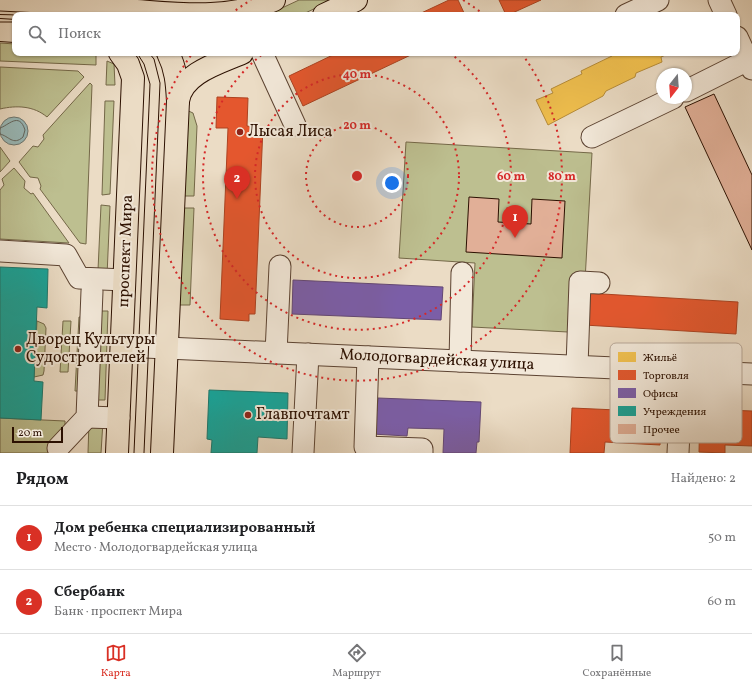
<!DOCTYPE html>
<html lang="ru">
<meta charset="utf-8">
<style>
:root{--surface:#fff;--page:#f6f6f6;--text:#202124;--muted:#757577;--line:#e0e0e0;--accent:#d93025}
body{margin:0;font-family:Vollkorn,serif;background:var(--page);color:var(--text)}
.compass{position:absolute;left:656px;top:68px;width:36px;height:36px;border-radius:50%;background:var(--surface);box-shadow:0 1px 3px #0004;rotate:197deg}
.scale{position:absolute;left:12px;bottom:10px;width:51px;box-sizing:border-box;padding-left:4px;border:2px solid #2c1001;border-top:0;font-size:11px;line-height:14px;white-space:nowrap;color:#2c1001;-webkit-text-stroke:3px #f2e8d9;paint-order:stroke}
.you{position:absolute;left:392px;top:183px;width:14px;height:14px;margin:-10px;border:3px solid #fff;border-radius:50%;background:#1a73e8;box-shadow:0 0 0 6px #1a73e833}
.badge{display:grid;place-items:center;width:26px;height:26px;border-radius:50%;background:var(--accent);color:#fff;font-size:13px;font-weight:700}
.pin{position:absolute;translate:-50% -33px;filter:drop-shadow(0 1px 2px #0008)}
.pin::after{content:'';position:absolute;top:21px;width:14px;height:12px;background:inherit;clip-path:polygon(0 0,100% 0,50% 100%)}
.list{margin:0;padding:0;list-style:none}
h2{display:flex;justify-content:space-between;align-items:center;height:52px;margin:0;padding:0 16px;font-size:17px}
h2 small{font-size:13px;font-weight:400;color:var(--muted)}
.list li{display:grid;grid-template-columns:26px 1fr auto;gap:12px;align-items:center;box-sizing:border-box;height:64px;padding:0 16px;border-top:1px solid var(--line)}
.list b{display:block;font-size:15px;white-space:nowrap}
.list p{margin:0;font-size:13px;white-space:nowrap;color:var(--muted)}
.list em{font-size:13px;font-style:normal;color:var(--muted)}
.icon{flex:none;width:22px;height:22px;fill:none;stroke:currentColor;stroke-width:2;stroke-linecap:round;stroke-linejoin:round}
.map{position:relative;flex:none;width:752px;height:453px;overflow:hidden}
.search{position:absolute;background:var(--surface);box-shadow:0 1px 3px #0004;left:12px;right:12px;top:12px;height:44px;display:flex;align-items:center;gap:10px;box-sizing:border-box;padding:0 14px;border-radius:8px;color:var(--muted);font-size:15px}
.sheet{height:180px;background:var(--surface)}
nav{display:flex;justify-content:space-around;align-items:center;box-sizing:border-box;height:56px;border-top:1px solid var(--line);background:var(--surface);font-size:11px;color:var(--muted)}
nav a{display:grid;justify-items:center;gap:2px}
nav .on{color:var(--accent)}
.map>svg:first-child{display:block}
.green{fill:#bdbf90;stroke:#746848}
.water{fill:#99baba;stroke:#6d7670}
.homes{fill:#f2c14e;stroke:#b78c37}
.shops{fill:#e4572e;stroke:#ad4220}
.offices{fill:#7b5ea7;stroke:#634775}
.public{fill:#17a398;stroke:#1d776b}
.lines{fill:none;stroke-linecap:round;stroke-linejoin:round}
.shore{stroke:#62655e;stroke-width:1}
.building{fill:#e1af97;stroke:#2c1001}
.minor-casing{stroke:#5c4332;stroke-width:23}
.major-casing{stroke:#2c1001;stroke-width:24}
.minor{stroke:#f2e8d9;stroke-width:21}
.major{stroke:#ebdcc5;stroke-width:22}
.tram{stroke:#2c1001;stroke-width:1}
.ring{fill:none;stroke:#d62828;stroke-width:2;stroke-dasharray:2 4}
.poi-dot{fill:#8f2418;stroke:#f2e8d9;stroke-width:1.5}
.labels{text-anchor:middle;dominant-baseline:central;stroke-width:4;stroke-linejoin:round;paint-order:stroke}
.poi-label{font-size:16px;fill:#2c1001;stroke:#f2e8d9;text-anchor:start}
.street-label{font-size:16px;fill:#2c1001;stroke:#f2e8d9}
.key{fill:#f2e8d9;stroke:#b7a798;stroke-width:1}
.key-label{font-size:11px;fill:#2c1001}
.centre{fill:#d62828;stroke:#f2e8d9;stroke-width:2}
.ring-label{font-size:12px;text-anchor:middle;font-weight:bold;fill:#d62828;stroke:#f2e8d9;stroke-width:4;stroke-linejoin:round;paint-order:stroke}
</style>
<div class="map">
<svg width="752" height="453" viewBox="0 0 752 453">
<rect width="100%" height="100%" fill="#ebdcc5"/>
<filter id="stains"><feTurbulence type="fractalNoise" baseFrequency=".005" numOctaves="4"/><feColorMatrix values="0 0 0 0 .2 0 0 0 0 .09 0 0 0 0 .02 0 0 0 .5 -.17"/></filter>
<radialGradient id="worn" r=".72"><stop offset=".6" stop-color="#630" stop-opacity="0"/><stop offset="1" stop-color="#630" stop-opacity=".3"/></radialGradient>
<g class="green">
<path d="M299 0H333L301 15H267Z"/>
<path d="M0 43 15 44V53H96V65L0 61Z"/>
<path d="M107 61 114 64 115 85H106Z"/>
<path d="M0 67 78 71 84 77 47 117C34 106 17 105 0 109Z"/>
<path d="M90 83 92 85 86 244 80 243 40 189 41 186 38 178 30 177 19 162 33 146 38 147 44 139 43 135Z"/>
<path d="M105 101H114L110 194 102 195Z"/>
<path d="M184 109 193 113 197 126 194 196H180Z"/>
<path d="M406 142 592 153 585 281 568 332 472 327 475 263 399 258Z"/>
<path d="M0 147 10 161 0 172Z"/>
<path d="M14 168 25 181 24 188 31 194 33 193 69 243 0 239V190L4 185 2 179Z"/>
<path d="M101 205 110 206 107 276 98 270Z"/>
<path d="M180 208H194L190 305H176Z"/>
<path d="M94 311H108L105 400H91Z"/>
<path d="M79 317H84L80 391H75Z"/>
<path d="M37 321 44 324 46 328 44 371 43 375 34 377Z"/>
<path d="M63 321H71L68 372H60Z"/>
<path d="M0 418 65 421V453H0Z"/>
<path d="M89 421H103L101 453H88Z"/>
</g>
<circle class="water" cx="14" cy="131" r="14"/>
<path class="homes" d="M611 53H670L661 57 662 62 636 73 635 77 606 91 603 96 548 125 536 100 553 93 551 89 582 74 581 71 612 56Z"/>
<g class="shops">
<path d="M449 0H458L465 15H417Z"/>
<path d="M499 0H541L508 15H506Z"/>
<path d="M337 53H415L303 106 289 76Z"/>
<path d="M217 97 248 98 247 126 263 127 255 314H249V321L220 319 228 128H216Z"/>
<path d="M586 293 738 302 736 334 584 325Z"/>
<path d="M572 408 662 412 660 445 605 442 604 453H570Z"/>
<path d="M700 409 752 411V446L725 445V453L699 452Z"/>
</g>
<g class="offices">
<path d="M293 280 443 287 441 320 292 314Z"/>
<path d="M378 398 481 402 479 442H477L476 453H443L444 429 408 428 407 436 372 434 373 411H377Z"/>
</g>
<g class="public">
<path d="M0 267 48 269 47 308 37 307 34 381 43 382 41 420 0 418Z"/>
<path d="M209 390 288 393 287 439 258 437 257 453H211L212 440 207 439Z"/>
</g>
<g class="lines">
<path class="shore" d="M0 128C8 126 19 111 25 130L23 137C13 146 9 136 0 134"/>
</g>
<g class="building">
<path d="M714 94 752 175V250L685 107Z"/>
<path d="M469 197 499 199 498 222 531 224 532 199 565 201 562 258 466 252Z"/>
</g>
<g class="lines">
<defs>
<g id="minor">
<path d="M719 0 726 15"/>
<path d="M626 15 658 0"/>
<path d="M737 37 752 69"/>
<path d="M262 53 295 125"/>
<path d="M686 91 748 60"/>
<path d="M592 137 673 98"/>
<path d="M0 251 66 255 79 278 124 280"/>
<path d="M122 346 752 374"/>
<path d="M276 353 280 266"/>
<path d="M368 357 365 447 422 449V453"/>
<path d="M460 361 462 273"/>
<path d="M577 366 580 282 599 283"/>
<path d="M87 417 119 418"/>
<path d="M58 448 87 417 92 291"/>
<path d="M303 453 308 354"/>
<path d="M678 453 682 371"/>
</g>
<g id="major">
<path d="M0 3C41 4 81 7 122 10 172 13 227 22 274 0"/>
<path d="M324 15 356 0"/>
<path d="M0 30 15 31"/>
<path d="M178 101C182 73 219 63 242 53"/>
<path d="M117 453 133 78 128 64 120 53"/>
<path d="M162 453 178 101C177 83 176 69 168 53"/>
</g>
</defs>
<use href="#minor" class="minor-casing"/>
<use href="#major" class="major-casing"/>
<use href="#minor" class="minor"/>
<use href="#major" class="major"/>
<g class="tram">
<path d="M0 11 80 15"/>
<path d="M0 22H15"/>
<path d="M134 453 150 84 144 64 137 53"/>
<path d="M144 453 160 83 154 59 149 53"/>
</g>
</g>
<g class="ring">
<circle cx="357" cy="176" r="51"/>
<circle cx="357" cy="176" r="102"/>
<path d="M450 53A154 154 0 1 1 264 53"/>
<path d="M231 14A205 205 0 0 1 251 0M463 0A205 205 0 0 1 483 14M522 54A205 205 0 1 1 192 54"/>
</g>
<g class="poi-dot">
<circle cx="240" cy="132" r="4"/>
<circle cx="18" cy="349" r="4"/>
<circle cx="248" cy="415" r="4"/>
</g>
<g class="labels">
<g class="poi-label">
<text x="248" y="132">Лысая Лиса</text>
<text x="26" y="340">Дворец Культуры<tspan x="26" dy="18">Судостроителей</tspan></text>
<text x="256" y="415">Главпочтамт</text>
</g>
<g class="street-label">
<text transform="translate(126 251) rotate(-88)">проспект Мира</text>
<text transform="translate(437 360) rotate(3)">Молодогвардейская улица</text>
</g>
</g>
<rect x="610" y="343" width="132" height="100" rx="6" class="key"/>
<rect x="618" y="352" width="18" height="10" fill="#f2c14e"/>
<rect x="618" y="370" width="18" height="10" fill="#e4572e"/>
<rect x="618" y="388" width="18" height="10" fill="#7b5ea7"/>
<rect x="618" y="406" width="18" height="10" fill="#17a398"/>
<rect x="618" y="424" width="18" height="10" fill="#e1af97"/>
<g class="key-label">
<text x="643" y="361">Жильё</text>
<text x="643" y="379">Торговля</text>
<text x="643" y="397">Офисы</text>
<text x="643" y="415">Учреждения</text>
<text x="643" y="433">Прочее</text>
</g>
<circle cx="357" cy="176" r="6" class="centre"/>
<g class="ring-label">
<text x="357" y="78">40 m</text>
<text x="357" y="129">20 m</text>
<text x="511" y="180">60 m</text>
<text x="562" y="180">80 m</text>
</g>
<rect width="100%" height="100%" filter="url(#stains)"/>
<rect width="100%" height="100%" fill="url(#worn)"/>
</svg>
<svg class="compass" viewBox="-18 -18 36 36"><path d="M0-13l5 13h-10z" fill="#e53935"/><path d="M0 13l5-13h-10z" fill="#757577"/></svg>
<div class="scale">20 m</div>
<div class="you"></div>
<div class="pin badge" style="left:515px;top:238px">1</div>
<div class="pin badge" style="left:237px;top:199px">2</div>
<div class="search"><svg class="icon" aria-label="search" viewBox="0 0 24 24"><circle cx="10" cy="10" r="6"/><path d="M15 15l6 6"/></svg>Поиск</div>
</div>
<section class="sheet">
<h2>Рядом<small>Найдено: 2</small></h2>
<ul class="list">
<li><span class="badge">1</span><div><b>Дом ребенка специализированный</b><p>Место · Молодогвардейская улица</p></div><em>50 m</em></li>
<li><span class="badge">2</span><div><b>Сбербанк</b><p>Банк · проспект Мира</p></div><em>60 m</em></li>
</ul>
</section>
<nav>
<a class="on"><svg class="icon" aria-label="map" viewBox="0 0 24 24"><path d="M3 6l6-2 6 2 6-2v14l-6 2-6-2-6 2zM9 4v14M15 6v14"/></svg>Карта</a>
<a><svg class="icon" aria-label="directions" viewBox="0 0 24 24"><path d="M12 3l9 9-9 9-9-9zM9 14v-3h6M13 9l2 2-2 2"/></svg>Маршрут</a>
<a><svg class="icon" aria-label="saved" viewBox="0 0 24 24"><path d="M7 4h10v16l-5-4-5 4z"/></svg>Сохранённые</a>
</nav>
